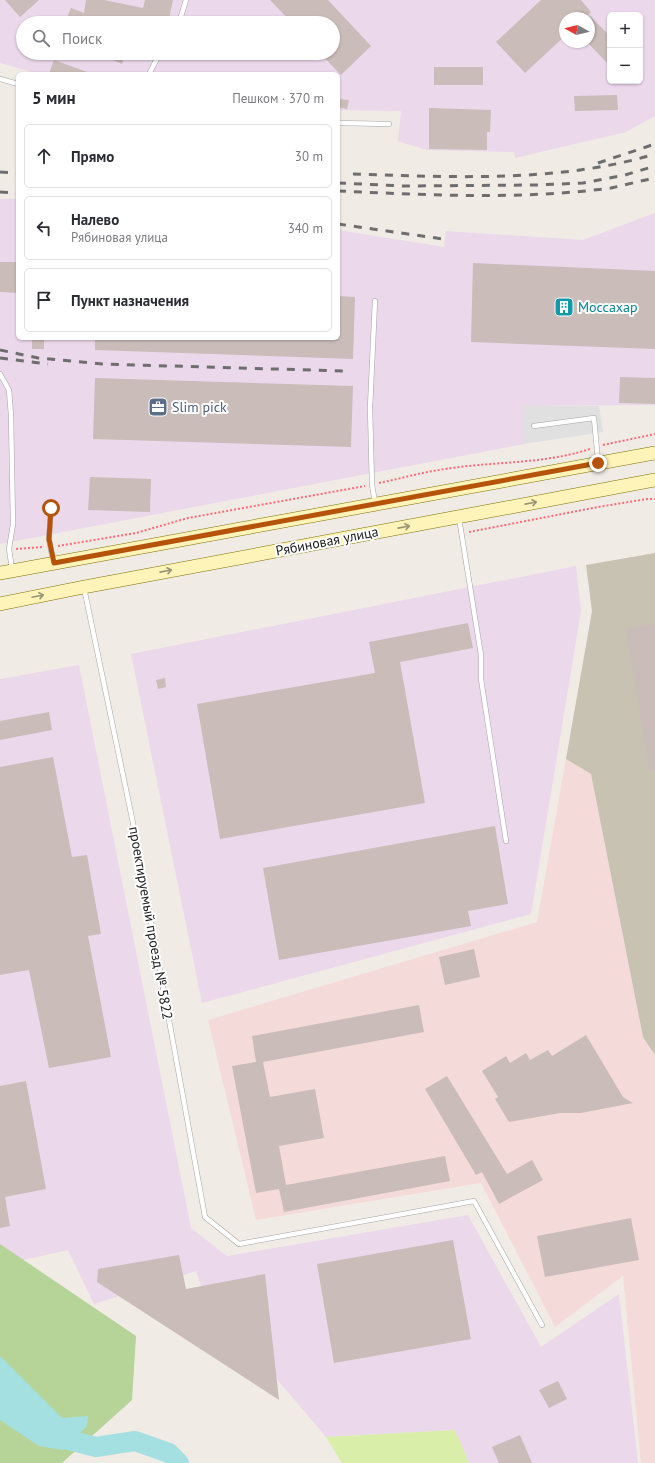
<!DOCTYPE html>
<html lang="ru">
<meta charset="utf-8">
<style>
:root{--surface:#fff;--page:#f7f7f7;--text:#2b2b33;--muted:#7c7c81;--line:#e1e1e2}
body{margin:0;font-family:"PT Sans",sans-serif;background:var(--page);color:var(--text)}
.controls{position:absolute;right:12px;top:12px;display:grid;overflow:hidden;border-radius:6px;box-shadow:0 1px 3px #0004}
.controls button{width:36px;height:36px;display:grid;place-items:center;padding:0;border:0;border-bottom:1px solid var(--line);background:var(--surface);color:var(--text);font:20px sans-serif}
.compass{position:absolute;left:559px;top:12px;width:36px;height:36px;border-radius:50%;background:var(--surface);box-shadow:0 1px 3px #0004;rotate:278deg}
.stop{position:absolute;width:12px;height:12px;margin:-9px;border:3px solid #b45309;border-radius:50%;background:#fff}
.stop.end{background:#b45309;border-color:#fff;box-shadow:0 1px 4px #0008}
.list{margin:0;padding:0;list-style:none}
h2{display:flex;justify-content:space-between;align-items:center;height:52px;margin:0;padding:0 16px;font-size:17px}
h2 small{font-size:13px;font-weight:400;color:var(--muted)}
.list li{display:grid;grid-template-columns:26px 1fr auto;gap:12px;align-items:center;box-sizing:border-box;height:64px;margin:0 8px 8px;padding:0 8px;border:1px solid var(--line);border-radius:6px}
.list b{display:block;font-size:15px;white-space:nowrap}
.list p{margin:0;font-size:13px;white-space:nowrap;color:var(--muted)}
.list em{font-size:13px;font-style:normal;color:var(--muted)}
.icon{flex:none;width:22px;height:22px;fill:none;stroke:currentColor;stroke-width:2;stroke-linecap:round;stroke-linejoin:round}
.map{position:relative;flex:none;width:655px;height:1463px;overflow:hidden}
.search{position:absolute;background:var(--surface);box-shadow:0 1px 3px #0004;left:16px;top:16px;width:324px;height:44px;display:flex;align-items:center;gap:10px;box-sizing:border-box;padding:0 14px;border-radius:22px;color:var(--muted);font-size:15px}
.panel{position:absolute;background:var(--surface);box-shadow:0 1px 3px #0004;left:16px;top:72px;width:324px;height:268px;border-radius:6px}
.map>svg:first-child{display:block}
.industrial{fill:#ebd8eb;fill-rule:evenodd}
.military{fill:#f4dbd9}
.construction{fill:#c7c2b1}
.grass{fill:#d9eea9}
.forest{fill:#b6d398}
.parking{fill:#e0e0e0}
.water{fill:#a4e0e2}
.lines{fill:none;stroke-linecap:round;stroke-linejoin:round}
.river{stroke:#a4e0e2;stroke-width:20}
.building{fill:#cabcb9}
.service-casing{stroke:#a4a4a4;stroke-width:5.5}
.secondary-casing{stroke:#7e7200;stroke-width:14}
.path{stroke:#ff6979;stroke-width:2;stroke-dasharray:2 2;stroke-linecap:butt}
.service{stroke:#fff;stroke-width:4.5}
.secondary{stroke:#fef3b8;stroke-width:13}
.rail{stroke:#6e6e6e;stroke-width:3;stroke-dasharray:8 8;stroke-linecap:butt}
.oneway{stroke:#9a9474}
.route{stroke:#b45309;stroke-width:5}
.labels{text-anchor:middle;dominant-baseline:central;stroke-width:4;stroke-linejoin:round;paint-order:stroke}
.culture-label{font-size:14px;fill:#0d838f;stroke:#fff;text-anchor:start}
.service-label{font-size:14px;fill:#4e5e75;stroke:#fff;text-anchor:start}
.street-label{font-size:14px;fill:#202020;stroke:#fff}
</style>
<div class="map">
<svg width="655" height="1463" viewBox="0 0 655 1463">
<rect width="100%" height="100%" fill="#f1ebe6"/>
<g class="industrial">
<path d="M0 0H655V116L626 132 515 158 514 152 427 150 398 141 401 111 338 110V74H39L0 63ZM610 15H640V81H610ZM565 18H589V42H565ZM23 23H333V53H23Z"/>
<path d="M0 199H18V338H338V230L444 247 446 231 583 240 655 213V405L524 406V444L0 544Z"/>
<path d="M576 566 581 611 531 914 202 1003 131 654Z"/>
<path d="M79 665 191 1228 227 1256 468 1215 541 1347 619 1294 638 1463H469L455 1430 326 1437 203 1292 196 1271 94 1304 68 1250 23 1260 0 1245V679Z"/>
</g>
<path class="military" d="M566 759 591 774 643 1037 655 1055V1463H641L623 1276 555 1327 481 1183 256 1220 208 1020 537 922Z"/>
<path class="construction" d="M655 553V1055L643 1037 591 774 566 759 592 611 586 565Z"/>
<path class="grass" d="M455 1430 469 1463H342L326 1437Z"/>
<path class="forest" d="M0 1244 136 1336 132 1400 62 1463H0Z"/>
<path class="parking" d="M523 406H599L603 432 524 444Z"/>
<path class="water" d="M0 1356 62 1418 88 1416 87 1426 63 1450 39 1446 0 1420Z"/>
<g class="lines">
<path class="river" d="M47 1431 53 1436 96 1447 135 1441 169 1453 179 1463"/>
</g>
<g class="building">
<path d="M5 0H39L20 17Z"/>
<path d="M86 0H104L143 8 145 0H173L168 23H65L71 8 84 13Z"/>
<path d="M270 0H328L371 46 341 75 320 53H333V23H292Z"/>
<path d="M541 0H581L591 12 584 18H565V36L525 73 496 42Z"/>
<path d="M589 15 610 36V66L589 44Z"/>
<path d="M96 53H126L122 64Z"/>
<path d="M54 60 90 73 89 74H49Z"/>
<rect x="434" y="67" width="49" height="18"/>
<path d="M617 95 618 110 575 111 574 96Z"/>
<path d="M338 99 349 100 347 109 338 107Z"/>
<path d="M429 108 491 110 490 132H487V150L429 149Z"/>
<path d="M0 262H18V293L0 292Z"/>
<path d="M473 263 655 271V349L471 342Z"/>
<path d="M338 296 355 297 353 359 95 350V338H338Z"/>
<rect x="32" y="338" width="12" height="11"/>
<path d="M620 377 655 378V404L619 403Z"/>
<path d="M95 378 353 386 351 447 93 439Z"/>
<path d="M90 477 151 479 150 512 88 510Z"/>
<path d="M468 623 473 648 400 662 425 803 220 839 197 704 375 673 369 642Z"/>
<path d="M655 624V771H650L626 629Z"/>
<path d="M165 678 166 687 158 689 156 680Z"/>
<path d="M49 712 52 730 0 740V721Z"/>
<path d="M53 757 72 857 87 855 101 934 88 936 111 1057 49 1068 29 970 0 975V767Z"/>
<path d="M495 826 508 904 468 911 471 926 279 960 263 868Z"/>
<path d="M474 949 480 977 445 985 439 957Z"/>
<path d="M419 1005 424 1032 263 1062 270 1097 315 1089 324 1138 279 1146 286 1185 445 1156 450 1181 284 1212 279 1189 256 1193 232 1066 256 1062 252 1036Z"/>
<path d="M586 1035 623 1097 633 1103 581 1113H560L509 1122 495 1099 498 1097 482 1071 506 1056 510 1063 526 1053 530 1060 548 1050 552 1056Z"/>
<path d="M447 1076 507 1174 532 1160 543 1180 499 1204 482 1172 476 1175 425 1089Z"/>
<path d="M26 1081 46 1189 5 1197 10 1226 0 1228V1086Z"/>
<path d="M631 1218 639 1260 545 1277 537 1236Z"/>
<path d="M453 1240 471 1339 334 1363 317 1264Z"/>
<path d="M179 1255 186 1289 265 1274 279 1400 97 1282 98 1269Z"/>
<path d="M558 1381 567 1399 549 1408 539 1390Z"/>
<path d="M520 1435 532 1463H499L492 1447Z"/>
</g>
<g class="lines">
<defs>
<g id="service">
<path d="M179 23 186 0"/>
<path d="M149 74 160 53"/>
<path d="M0 79 18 84"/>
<path d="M338 123 389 124"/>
<path d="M375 301 370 408 372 485 375 502"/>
<path d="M0 374 9 390 11 415 13 524 9 549 12 569"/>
<path d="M534 426 594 418 598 461"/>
<path d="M51 507 49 539 53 561"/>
<path d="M459 518 481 655V679L506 841"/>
<path d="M84 588 133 823 205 1217 239 1244 474 1201 542 1325"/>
</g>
<g id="secondary">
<path d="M0 573 655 453"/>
<path d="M0 604 84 587 655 480"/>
</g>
</defs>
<use href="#service" class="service-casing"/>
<use href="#secondary" class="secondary-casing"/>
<g class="path">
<path d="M603 445 655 434"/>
<path d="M379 483C399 479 419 473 439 470 489 461 541 465 590 449"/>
<path d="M469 532 598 507 647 499H655"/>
<path d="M58 546 136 533 188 518 365 486"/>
<path d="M16 549 43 547"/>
</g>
<use href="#service" class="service"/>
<use href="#secondary" class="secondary"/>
<g class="rail">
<path d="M598 163 655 144"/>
<path d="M0 172 18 173"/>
<path d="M353 174C451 177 560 183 655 154"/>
<path d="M338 183 404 186 536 185 583 183 625 175 655 166"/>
<path d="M338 191C428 195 521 200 611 188 625 185 640 181 655 178"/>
<path d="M0 192 18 193"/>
<path d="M338 224 443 239"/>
<path d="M0 350 38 358 102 364 344 371"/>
<path d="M0 358 48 364"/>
</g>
</g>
<defs><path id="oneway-shaft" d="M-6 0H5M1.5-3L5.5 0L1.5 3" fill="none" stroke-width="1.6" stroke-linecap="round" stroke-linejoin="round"/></defs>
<g class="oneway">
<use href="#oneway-shaft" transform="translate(531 503) rotate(-11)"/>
<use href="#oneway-shaft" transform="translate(404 527) rotate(-11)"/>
<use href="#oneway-shaft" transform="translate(166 571) rotate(-11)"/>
<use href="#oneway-shaft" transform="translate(38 596) rotate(-12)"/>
</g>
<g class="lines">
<path class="route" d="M51 508 49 539 54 563 598 463"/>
</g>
<defs>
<symbol id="building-square" viewBox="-11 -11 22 22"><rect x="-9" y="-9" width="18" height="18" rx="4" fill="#0f9aa8" stroke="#fff"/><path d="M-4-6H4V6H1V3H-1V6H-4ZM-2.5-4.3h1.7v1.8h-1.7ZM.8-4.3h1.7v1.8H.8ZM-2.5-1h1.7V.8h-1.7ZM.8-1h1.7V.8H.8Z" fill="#fff"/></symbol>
<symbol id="office-square" viewBox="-11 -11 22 22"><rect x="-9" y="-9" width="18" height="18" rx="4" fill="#5c6f8a" stroke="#fff"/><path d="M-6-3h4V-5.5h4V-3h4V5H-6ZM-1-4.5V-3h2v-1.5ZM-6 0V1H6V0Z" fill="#fff"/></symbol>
</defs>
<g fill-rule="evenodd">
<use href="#building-square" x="553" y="296" width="22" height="22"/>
<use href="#office-square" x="147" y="396" width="22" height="22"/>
</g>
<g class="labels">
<g class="culture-label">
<text x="578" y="307">Моссахар</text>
</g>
<g class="service-label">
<text x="172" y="407">Slim pick</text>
</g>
<g class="street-label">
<text transform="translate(327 541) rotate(-11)">Рябиновая улица</text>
<text transform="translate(151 923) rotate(80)">проектируемый проезд № 5822</text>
</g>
</g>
</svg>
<div class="controls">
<button>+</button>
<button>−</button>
</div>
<svg class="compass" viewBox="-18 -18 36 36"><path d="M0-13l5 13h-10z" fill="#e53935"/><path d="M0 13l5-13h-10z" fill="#7c7c81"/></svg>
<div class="stop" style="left:51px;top:508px"></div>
<div class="stop end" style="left:598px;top:463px"></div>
<div class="search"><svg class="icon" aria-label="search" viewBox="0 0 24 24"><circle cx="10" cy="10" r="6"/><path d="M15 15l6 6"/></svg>Поиск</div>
<section class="panel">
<h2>5 мин<small>Пешком · 370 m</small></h2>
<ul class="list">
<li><svg class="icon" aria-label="ahead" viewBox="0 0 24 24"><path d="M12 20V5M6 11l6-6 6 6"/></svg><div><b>Прямо</b></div><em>30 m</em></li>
<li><svg class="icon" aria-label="left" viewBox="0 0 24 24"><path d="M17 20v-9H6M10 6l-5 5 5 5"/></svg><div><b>Налево</b><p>Рябиновая улица</p></div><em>340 m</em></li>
<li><svg class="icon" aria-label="arrive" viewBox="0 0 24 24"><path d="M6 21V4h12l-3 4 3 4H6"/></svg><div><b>Пункт назначения</b></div></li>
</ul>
</section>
</div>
